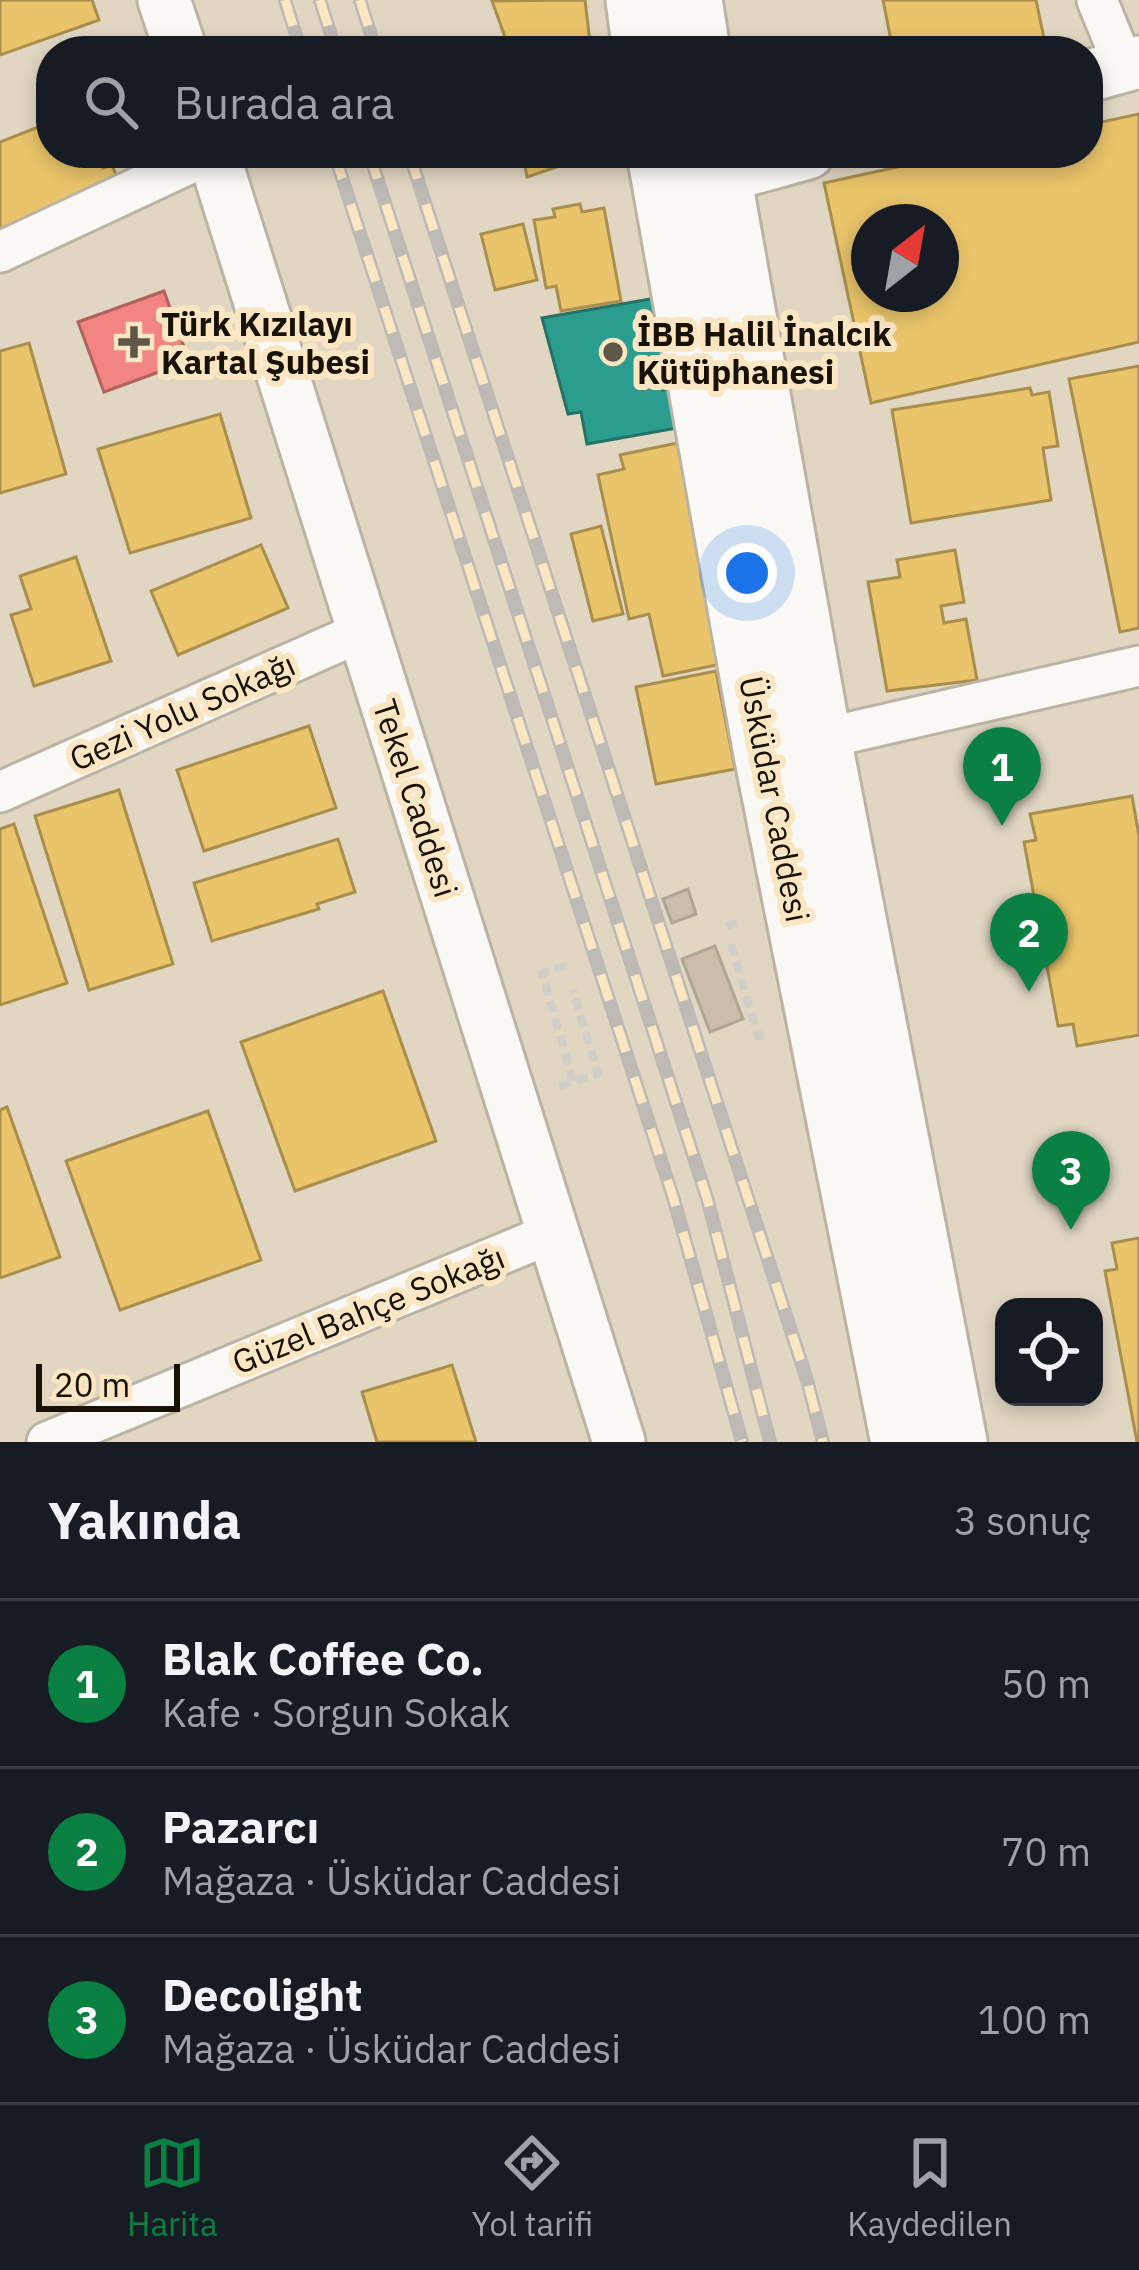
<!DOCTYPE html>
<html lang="tr">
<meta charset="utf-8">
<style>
:root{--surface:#171b24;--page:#242831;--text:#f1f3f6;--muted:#9ea1a6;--line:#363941;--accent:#0b8043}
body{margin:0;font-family:"IBM Plex Sans",sans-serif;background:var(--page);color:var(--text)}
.controls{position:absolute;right:36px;bottom:36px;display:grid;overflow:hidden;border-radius:24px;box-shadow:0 6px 18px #0003}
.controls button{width:108px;height:108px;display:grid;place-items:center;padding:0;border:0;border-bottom:3px solid var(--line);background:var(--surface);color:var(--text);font:60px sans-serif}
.compass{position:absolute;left:851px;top:204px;width:108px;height:108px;border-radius:50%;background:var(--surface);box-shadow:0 6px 18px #0003;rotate:31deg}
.scale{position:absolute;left:36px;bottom:30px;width:144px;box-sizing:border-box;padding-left:12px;border:6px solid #181105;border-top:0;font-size:33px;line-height:42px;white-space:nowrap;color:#181105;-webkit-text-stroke:9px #fae6c2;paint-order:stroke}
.you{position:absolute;left:747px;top:573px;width:42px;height:42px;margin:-30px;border:9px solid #fff;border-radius:50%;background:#1a73e8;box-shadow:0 0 0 18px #1a73e833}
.badge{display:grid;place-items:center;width:78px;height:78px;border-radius:50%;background:var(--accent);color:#fff;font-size:39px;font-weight:700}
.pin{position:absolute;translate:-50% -99px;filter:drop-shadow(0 3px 6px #0008)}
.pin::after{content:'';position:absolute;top:63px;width:42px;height:36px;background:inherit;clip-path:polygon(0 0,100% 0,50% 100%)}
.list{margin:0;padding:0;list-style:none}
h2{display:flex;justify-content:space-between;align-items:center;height:156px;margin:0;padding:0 48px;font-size:51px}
h2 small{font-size:39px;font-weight:400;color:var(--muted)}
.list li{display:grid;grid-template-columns:78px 1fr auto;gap:36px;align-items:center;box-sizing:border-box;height:168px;padding:0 48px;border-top:3px solid var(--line)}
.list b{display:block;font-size:45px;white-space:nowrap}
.list p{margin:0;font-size:39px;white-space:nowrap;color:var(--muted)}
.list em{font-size:39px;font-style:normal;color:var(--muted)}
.icon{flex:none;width:66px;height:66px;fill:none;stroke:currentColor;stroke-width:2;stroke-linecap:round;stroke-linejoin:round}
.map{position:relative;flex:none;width:1139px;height:1442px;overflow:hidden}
.search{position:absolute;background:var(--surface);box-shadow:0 6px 18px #0003;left:36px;right:36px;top:36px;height:132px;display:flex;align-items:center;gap:30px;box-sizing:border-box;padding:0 42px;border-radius:48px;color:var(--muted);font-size:45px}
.sheet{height:660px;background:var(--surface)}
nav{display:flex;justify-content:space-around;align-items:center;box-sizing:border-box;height:168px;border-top:3px solid var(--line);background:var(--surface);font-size:33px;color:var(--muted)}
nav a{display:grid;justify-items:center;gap:6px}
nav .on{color:var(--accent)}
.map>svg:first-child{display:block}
.homes{fill:#e9c46a;stroke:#aa8e4c;stroke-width:3;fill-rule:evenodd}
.schools{fill:#2a9d8f;stroke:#257366;stroke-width:3}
.health{fill:#f28482;stroke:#b1625c;stroke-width:3}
.building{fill:#ccbdaa;stroke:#b0a698;stroke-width:3}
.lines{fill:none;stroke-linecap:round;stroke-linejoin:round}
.minor-casing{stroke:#bbb3a3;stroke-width:45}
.tertiary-casing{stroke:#bbb3a3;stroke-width:57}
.primary-casing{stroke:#bbb3a3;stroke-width:69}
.path{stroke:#d1cec7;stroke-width:8;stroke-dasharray:12 6;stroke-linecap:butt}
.minor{stroke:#faf9f6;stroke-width:39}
.tertiary{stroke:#faf9f6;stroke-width:51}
.primary{stroke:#faf9f6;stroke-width:63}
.rail-casing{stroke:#bdbab5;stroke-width:14}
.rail{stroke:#fae6c2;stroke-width:9;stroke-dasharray:27;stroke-linecap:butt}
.poi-dot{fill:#5e5647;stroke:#fae6c2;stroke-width:4.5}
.labels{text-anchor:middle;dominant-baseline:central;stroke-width:12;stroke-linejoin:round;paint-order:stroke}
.poi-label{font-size:33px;font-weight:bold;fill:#181105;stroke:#fae6c2;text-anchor:start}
.street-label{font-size:33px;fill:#181105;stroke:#fae6c2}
</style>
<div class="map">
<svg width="1139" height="1442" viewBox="0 0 1139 1442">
<rect width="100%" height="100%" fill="#e0d6c2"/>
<g class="homes">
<path d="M0 0H92L99 20 0 55Z"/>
<path d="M585 0 591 51H504H510L492 1Z"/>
<path d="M883 0H1036L1044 38 981 51H893Z"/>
<path d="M1139 114V342L871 403 824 183 962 153H1088V125ZM869 222H941V294H869Z"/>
<path d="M51 122V153H98L103 168 112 165 122 190 0 237V142Z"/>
<path d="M510 153H592V155L527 177 525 166H514Z"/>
<path d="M580 204 582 212 604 208 621 301 561 311 556 286 546 288 534 220 555 217 553 209Z"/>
<path d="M523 224 537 280 495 290 481 234Z"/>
<path d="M29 343 66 474 0 493V351Z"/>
<path d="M1139 366V628L1120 632 1069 379Z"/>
<path d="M1030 388 1032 395 1049 392 1058 446 1043 448 1051 500 911 523 892 410Z"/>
<path d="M220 414 251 518 130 553 98 449Z"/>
<path d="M682 442 731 662 663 676 649 614 629 619 598 475 624 469 620 455Z"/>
<path d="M601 526 623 614 593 621 571 534Z"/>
<path d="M261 545 288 608 178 655 151 591Z"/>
<path d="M955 550 964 602 941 606 944 623 966 619 977 680 887 691 868 582 900 577 897 560Z"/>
<path d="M76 557 111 661 34 686 11 615 31 609 20 576Z"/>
<path d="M716 671 735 769 656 784 636 687Z"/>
<path d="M309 726 336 808 204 851 177 770Z"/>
<path d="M119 790 173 964 89 990 35 816Z"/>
<path d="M1132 796 1139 836V1035L1077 1046 1073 1024 1058 1026 1024 842 1036 840 1030 814Z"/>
<path d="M14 824 67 983 0 1005V829Z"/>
<path d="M338 839 355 892 317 904 319 909 212 941 194 883Z"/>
<path d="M383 991 436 1141 295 1191 241 1042Z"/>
<path d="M7 1107 60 1257 0 1278V1110Z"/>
<path d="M208 1111 261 1260 120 1310 66 1161Z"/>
<path d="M1139 1238V1442H1137L1105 1271 1117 1269 1112 1243Z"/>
<path d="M452 1365 476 1442H377L362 1392Z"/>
</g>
<path class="schools" d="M656 298 670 378 661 380 663 390 671 389 677 428 587 444 581 412 568 414 542 318Z"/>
<path class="health" d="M164 291 189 361 104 392 78 322Z"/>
<g class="building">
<path d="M688 889 696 914 672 923 663 899Z"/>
<path d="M715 946 743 1019 710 1032 682 959Z"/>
</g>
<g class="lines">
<defs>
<g id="minor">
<path d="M1097 0 1124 66"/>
<path d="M0 252 212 153"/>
<path d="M799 744 1139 666"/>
<path d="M0 792 363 631"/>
<path d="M47 1442 555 1232"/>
</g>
<g id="tertiary">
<path d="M164 0 181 51"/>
<path d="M1088 76 1139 62"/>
<path d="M213 153 619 1442"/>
<path d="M681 188 808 153"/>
</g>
<g id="primary">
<path d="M638 0 645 51"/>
<path d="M690 0 698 51"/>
<path d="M659 153 766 754 903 1442"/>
<path d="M715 153 819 738 955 1442"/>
</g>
</defs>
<use href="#minor" class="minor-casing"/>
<use href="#tertiary" class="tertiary-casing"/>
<use href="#primary" class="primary-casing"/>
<g class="path">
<path d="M726 926 744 921"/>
<path d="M731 944 758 1036 768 1034"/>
<path d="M566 966 542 973 573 1081"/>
<path d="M559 1086 598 1074 573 990"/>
</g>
<use href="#minor" class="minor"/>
<use href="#tertiary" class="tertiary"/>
<use href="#primary" class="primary"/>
<defs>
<g id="rail">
<path d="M285 0 301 51"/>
<path d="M320 0 336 51"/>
<path d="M360 0 376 51"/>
<path d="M334 153 674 1200 742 1442"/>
<path d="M369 153 707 1198 770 1442"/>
<path d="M409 153 807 1380 823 1442"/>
</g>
</defs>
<use href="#rail" class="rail-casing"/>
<use href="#rail" class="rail"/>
</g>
<g class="poi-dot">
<path d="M128 324h12v12h12v12h-12v12h-12v-12h-12v-12h12z"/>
<circle cx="613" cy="352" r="12"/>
</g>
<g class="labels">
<g class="poi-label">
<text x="161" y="323">Türk Kızılayı<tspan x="161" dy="38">Kartal Şubesi</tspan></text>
<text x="637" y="333">İBB Halil İnalcık<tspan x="637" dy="38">Kütüphanesi</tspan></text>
</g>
<g class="street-label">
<text transform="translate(182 711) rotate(-24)">Gezi Yolu Sokağı</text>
<text transform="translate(416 798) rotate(72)">Tekel Caddesi</text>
<text transform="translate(775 799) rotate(79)">Üsküdar Caddesi</text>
<text transform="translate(368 1309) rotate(-22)">Güzel Bahçe Sokağı</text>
</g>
</g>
</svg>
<div class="controls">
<button><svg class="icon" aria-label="locate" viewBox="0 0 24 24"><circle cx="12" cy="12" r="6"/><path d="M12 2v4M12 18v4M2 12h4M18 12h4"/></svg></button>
</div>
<svg class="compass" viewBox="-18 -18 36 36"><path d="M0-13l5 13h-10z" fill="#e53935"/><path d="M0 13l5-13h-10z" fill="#9ea1a6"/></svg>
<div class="scale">20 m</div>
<div class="you"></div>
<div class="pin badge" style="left:1002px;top:826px">1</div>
<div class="pin badge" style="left:1029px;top:992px">2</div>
<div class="pin badge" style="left:1071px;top:1230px">3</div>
<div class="search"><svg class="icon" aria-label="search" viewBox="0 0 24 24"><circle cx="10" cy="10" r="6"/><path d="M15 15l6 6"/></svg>Burada ara</div>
</div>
<section class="sheet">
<h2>Yakında<small>3 sonuç</small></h2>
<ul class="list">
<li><span class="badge">1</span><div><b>Blak Coffee Co.</b><p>Kafe · Sorgun Sokak</p></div><em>50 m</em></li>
<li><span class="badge">2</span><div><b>Pazarcı</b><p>Mağaza · Üsküdar Caddesi</p></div><em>70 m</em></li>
<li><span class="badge">3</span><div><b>Decolight</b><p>Mağaza · Üsküdar Caddesi</p></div><em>100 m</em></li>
</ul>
</section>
<nav>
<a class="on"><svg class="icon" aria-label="map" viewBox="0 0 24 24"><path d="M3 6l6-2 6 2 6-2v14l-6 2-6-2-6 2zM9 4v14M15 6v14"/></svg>Harita</a>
<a><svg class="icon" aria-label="directions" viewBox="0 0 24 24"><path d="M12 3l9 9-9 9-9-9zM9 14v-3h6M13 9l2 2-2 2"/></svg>Yol tarifi</a>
<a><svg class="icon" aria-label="saved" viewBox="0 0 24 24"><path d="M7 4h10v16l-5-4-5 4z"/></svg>Kaydedilen</a>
</nav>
